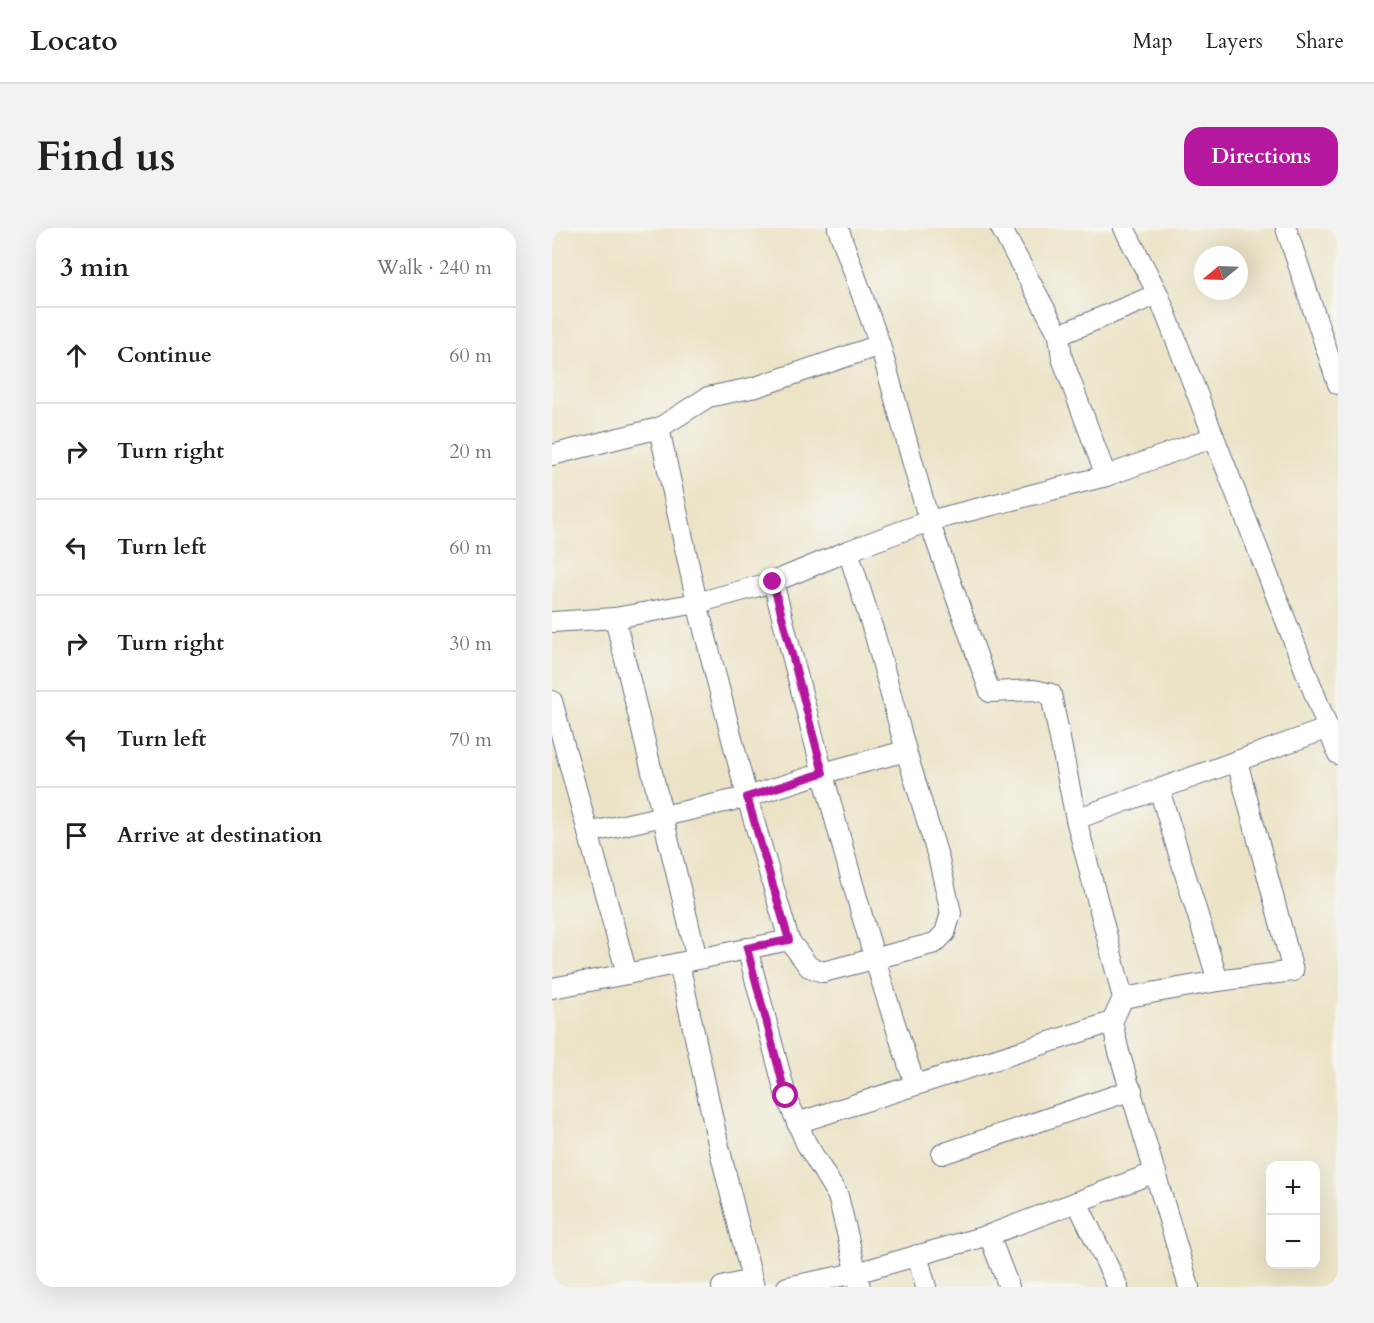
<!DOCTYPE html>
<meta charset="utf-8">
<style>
:root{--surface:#fff;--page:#f2f2f2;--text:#202124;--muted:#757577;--line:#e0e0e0;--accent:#b5179e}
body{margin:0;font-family:Cardo,serif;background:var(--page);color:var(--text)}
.controls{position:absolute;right:18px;bottom:18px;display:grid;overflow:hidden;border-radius:12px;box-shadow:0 6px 24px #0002}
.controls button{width:54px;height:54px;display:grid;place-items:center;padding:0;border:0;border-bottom:2px solid var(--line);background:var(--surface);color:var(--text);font:30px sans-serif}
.compass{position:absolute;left:642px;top:18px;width:54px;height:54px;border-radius:50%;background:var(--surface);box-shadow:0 6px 24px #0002;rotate:251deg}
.stop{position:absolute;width:18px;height:18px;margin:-14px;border:4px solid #b5179e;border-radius:50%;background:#fff}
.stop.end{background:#b5179e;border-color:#fff;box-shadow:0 2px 6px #0008}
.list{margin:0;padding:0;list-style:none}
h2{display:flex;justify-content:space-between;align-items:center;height:78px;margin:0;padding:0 24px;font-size:26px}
h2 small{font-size:20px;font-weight:400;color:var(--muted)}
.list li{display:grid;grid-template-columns:39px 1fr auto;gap:18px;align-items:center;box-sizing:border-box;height:96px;padding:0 24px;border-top:2px solid var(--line)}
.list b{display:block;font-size:22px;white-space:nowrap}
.list em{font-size:20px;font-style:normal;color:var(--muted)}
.icon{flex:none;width:33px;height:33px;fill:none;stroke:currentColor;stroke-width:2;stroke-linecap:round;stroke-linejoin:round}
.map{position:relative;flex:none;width:786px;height:1059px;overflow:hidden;border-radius:18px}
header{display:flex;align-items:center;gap:36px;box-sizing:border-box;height:84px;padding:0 30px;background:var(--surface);border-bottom:2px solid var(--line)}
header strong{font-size:28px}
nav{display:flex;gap:33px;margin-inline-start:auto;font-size:21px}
.intro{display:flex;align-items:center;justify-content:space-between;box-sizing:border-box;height:144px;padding:0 36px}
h1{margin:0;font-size:42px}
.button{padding:15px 27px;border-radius:18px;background:var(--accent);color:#fff;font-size:21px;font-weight:700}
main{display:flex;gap:36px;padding:0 36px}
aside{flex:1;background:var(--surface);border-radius:18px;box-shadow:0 6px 24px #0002}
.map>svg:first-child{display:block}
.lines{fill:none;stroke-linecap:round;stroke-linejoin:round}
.minor-casing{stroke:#646e82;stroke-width:22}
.minor{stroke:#fff;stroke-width:20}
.route{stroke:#b5179e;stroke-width:8}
</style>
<header>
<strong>Locato</strong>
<nav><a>Map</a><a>Layers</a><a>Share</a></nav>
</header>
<div class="intro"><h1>Find us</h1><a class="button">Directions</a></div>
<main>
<aside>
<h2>3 min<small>Walk · 240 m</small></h2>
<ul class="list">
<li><svg class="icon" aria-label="ahead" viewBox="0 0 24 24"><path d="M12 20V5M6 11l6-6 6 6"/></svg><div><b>Continue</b></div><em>60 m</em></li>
<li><svg class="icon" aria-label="right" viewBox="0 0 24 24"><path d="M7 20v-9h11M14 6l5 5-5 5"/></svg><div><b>Turn right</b></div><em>20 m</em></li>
<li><svg class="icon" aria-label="left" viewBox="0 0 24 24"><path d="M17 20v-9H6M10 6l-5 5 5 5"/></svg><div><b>Turn left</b></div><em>60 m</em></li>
<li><svg class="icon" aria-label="right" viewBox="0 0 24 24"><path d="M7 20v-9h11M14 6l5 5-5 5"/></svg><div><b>Turn right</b></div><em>30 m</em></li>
<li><svg class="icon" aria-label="left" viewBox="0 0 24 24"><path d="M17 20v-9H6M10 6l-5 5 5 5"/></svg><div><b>Turn left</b></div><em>70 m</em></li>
<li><svg class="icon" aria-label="arrive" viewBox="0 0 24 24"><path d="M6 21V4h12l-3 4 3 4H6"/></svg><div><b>Arrive at destination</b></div></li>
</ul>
</aside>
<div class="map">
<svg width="786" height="1059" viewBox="0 0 786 1059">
<rect width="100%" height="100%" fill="#f6f6f2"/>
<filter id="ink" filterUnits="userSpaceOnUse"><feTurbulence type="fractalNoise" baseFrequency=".0167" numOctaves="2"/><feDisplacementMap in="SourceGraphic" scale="12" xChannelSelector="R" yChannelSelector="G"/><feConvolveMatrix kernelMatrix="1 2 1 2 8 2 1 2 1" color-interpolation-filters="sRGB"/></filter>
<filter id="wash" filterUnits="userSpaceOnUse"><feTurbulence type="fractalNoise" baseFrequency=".008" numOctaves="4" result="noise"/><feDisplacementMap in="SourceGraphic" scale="24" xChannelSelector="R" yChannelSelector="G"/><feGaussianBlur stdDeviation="1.35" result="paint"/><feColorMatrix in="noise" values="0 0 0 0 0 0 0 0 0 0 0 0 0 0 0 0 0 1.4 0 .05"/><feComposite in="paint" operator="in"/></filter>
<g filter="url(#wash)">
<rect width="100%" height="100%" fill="#ece3c6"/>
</g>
<g filter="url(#ink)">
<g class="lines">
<defs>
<g id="minor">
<path d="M286 0 328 117 377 293 438 464 482 462 499 466 524 591"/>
<path d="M449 0 507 107 510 130 554 248"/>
<path d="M572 0 606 66 786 526"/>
<path d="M734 0 786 156"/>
<path d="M507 107 606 66"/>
<path d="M107 200 156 169 204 159 328 117"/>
<path d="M0 227 107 200 145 375 195 569 237 712 75 746 0 760"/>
<path d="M221 354C265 522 306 691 363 856"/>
<path d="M63 390 145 731"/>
<path d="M0 394 63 390 145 375 221 354 296 323 377 293 554 248 662 209"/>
<path d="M0 473 75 746"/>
<path d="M607 561 666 753"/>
<path d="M36 605 195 569 271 545 354 523"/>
<path d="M237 712 257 739 271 744 383 715 393 705 399 685 387 632 354 523 324 411 296 323"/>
<path d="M195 720 234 868 254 915 286 968 308 1059"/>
<path d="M127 735 166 915 202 1059"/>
<path d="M571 770 666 753 741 743 685 533"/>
<path d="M245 895 560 794"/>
<path d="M390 926 580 862"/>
<path d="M525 974 566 1059"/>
<path d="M437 1007 457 1059"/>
<path d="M365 1027 374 1059"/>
<path d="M170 1059 199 1052"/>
<path d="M235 1059 304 1045 437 1007 604 944"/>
<path d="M637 1059 567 824 560 794 571 770 524 591 774 501"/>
</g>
</defs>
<use href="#minor" class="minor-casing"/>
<use href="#minor" class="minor"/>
</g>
</g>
<g class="lines" filter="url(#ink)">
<path class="route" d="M221 354 271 545 195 569 237 712 195 720 234 868"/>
</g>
</svg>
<div class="controls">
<button>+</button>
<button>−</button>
</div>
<svg class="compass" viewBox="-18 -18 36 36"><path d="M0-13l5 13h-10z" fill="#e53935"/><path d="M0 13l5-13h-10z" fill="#757577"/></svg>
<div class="stop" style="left:234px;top:868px"></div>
<div class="stop end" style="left:221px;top:354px"></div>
</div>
</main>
